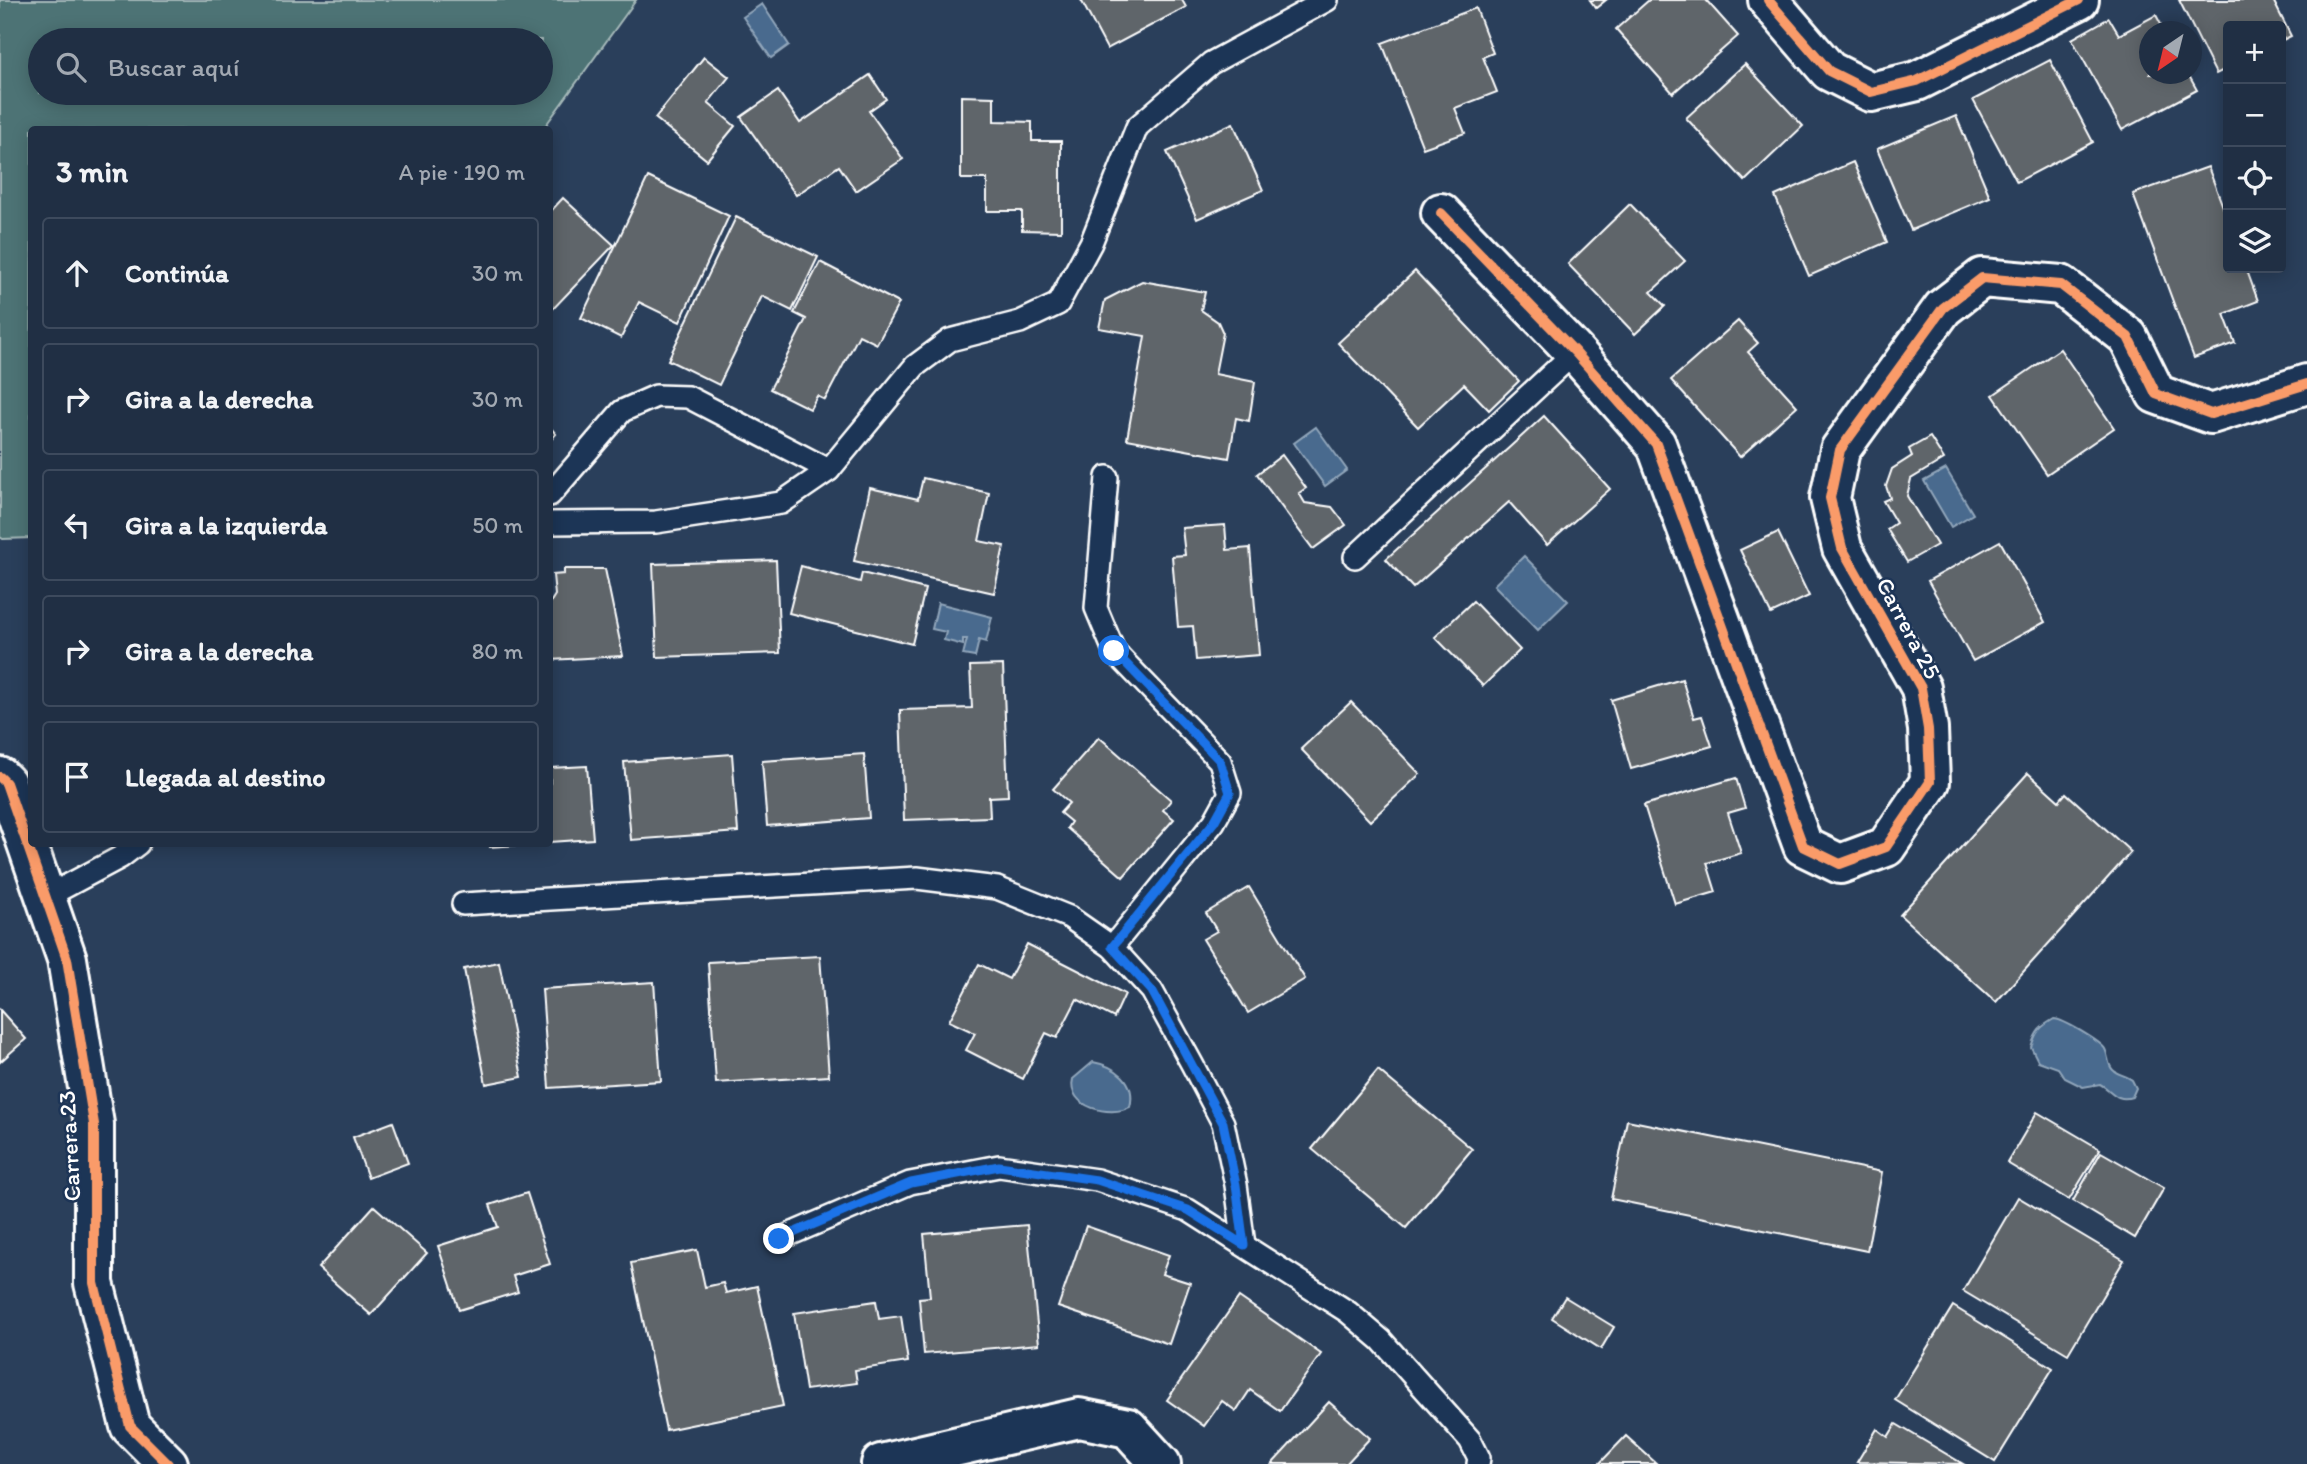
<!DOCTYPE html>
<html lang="es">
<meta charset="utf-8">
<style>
:root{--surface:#202f44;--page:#28374b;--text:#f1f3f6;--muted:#a2a9b2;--line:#3d4a5d}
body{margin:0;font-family:Itim,sans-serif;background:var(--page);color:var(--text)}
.controls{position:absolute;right:21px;top:21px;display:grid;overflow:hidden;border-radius:7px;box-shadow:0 4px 18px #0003}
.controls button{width:63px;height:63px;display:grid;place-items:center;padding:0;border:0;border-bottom:2px solid var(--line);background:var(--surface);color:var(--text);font:35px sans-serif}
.compass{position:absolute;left:2139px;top:21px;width:63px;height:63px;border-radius:50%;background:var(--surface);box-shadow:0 4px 18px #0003;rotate:215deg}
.stop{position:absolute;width:21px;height:21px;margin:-16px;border:5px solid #1a73e8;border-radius:50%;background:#fff}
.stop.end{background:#1a73e8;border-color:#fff;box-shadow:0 2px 7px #0008}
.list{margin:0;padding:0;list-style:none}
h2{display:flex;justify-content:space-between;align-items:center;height:91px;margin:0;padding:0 28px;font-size:30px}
h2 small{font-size:23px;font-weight:400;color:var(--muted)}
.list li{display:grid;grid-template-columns:46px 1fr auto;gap:21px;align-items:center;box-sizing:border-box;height:112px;margin:0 14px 14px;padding:0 14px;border:2px solid var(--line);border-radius:7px}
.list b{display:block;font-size:26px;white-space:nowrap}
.list em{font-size:23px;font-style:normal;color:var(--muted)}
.icon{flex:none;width:38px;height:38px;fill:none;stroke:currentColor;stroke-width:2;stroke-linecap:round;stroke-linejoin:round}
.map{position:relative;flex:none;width:2307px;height:1464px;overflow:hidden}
.search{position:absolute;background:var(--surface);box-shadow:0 4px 18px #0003;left:28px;top:28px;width:525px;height:77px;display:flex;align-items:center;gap:18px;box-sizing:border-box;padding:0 24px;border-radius:38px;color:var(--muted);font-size:26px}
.panel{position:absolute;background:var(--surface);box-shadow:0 4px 18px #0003;left:28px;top:126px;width:525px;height:721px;border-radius:7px}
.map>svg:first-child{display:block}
.green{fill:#4d7375;stroke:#a6b9ba;stroke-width:2;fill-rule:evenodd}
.water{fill:#486a8e;stroke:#91a6bb;stroke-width:2}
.building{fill:#5f656b;stroke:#fff;stroke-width:2}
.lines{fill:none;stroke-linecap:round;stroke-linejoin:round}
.service-casing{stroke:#fff;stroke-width:26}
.minor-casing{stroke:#fff;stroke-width:44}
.service{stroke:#1d3557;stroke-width:21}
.minor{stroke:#1d3557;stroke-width:38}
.cycleway-casing{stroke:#1d3557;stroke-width:15}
.cycleway{stroke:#fa9b69;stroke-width:10}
.route{stroke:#1a73e8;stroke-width:9}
.labels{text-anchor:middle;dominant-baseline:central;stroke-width:5;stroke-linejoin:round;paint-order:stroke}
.street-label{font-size:24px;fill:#fff;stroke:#1d3557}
</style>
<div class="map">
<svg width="2307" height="1464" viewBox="0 0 2307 1464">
<rect width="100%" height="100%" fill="#2a3f5b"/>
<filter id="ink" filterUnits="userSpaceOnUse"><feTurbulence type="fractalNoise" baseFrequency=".0143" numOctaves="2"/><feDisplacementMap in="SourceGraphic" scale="14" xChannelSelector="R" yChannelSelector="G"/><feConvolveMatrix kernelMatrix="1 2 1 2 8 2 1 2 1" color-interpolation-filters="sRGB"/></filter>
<g filter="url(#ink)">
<path class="green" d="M0 0H636L543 129 32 130 31 538 3 539 0 537ZM40 40H541V93H40Z"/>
<g class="water">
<path d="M762 4 789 45 771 58 743 17Z"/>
<path d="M1316 427 1347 470 1325 486 1294 443Z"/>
<path d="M1946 469 1973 514 1951 527 1924 481Z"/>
<path d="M1524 556 1568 601 1538 630 1494 585Z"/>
<path d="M938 603 992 617 986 642 979 640 975 657 963 655 967 639H963V645L944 640 946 632 932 629Z"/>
<path d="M2054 1019C2063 1019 2101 1042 2105 1049 2109 1056 2107 1064 2113 1070 2118 1075 2126 1075 2132 1080L2136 1088 2132 1097C2116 1102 2113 1091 2100 1084L2083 1087 2065 1078 2058 1068 2038 1061 2031 1047C2036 1031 2040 1027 2054 1019Z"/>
<path d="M1093 1062C1115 1066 1137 1081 1130 1107 1111 1118 1066 1107 1073 1079Z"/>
</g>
<g class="building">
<path d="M1081 0H1182L1186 7 1107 49Z"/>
<path d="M1590 0H1606L1596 8Z"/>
<path d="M1649 0H1706L1738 36 1673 93 1616 29Z"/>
<path d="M2179 0H2273L2291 36 2281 41V26H2228V68L2216 74Z"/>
<path d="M1476 8 1493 53 1483 57 1497 92 1455 108 1465 133 1423 148 1382 43Z"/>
<path d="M2156 15 2165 32H2150V74H2188L2197 90 2122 130 2072 39 2109 18 2119 35Z"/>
<path d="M704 57 729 77 708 103 735 126 707 160 655 118Z"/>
<path d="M2050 60 2093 142 2017 182 1973 100Z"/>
<path d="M1745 64 1803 126 1745 181 1686 118Z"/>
<path d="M870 75 886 99 869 111 903 159 856 191 839 166 796 195 741 117 778 91 800 123Z"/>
<path d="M961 96 994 97V121L1032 122V141H1061V231L1022 230V211H987V179H961Z"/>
<path d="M1956 116 1990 197 1911 230 1877 149Z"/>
<path d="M1233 123 1263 190 1197 219 1167 152Z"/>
<path d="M1853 162 1887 242 1809 276 1775 196Z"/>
<path d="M2208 167 2228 220V268H2246L2258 301 2224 314 2235 343 2194 358 2133 194Z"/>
<path d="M648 177 729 216 680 322 639 302 621 338 581 318Z"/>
<path d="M563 198 614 245 550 312V212Z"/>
<path d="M1630 204 1685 261 1651 292 1665 306 1635 334 1568 264Z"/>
<path d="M736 217 818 257 792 311 762 296 719 385 668 360Z"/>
<path d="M820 262 899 303 877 344 859 335 825 400 817 396 810 409 770 389 806 319 794 313Z"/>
<path d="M1415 271 1519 381 1489 410 1464 384 1418 427 1338 343Z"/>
<path d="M1142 281 1205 292 1201 310 1218 322 1223 333 1215 374 1255 382 1249 421 1236 418 1229 458 1127 439 1145 336 1099 328 1105 300Z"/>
<path d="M1738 321 1758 343 1748 352 1797 406 1740 457 1671 380Z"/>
<path d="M2060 349 2114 428 2047 474 1993 395Z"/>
<path d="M1544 416 1610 489 1547 545 1509 502 1413 588 1386 559Z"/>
<path d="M550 427 556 434 550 441Z"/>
<path d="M1930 437 1944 459 1911 479 1907 496 1937 545 1907 562 1887 529 1896 523 1883 501 1890 498 1886 486 1892 469 1912 456 1909 449Z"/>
<path d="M1282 455 1306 488 1299 493 1305 503 1332 507 1346 525 1313 549 1257 474Z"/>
<path d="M923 478 989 493 979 541 1004 546 994 593 854 561 870 488 918 499Z"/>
<path d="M1225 525 1227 550 1250 548 1259 655 1196 660 1193 626 1178 627 1172 556 1185 555 1182 528Z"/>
<path d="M1778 532 1809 596 1771 614 1740 550Z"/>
<path d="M2000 541 2045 622 1973 661 1928 581Z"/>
<path d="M776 560 780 653 657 657 653 564Z"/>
<path d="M801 566 860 582 862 573 925 589 912 644 789 613Z"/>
<path d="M564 569H605L623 656 550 660V603L555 595 553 575 564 574Z"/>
<path d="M1473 601 1520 650 1483 686 1435 637Z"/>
<path d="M1003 665 1008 796 989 797 990 817 904 820 900 710 972 708 970 666Z"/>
<path d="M1682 679 1694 718 1702 716 1712 746 1631 769 1611 700Z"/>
<path d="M1351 702 1420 774 1370 821 1301 749Z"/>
<path d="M1099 737 1171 800 1163 810 1174 819 1123 877 1067 828 1071 822 1060 813 1069 803 1053 789Z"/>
<path d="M732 754 738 832 631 840 624 762Z"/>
<path d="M864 754 869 818 767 826 762 761Z"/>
<path d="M587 766 593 839 550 842V768Z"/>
<path d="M2028 773 2059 801 2066 793 2131 852 1996 1002 1900 915Z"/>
<path d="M1736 778 1745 808 1728 813 1741 853 1707 863 1716 892 1675 904 1644 805Z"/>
<path d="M489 844H533L490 847Z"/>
<path d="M1249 887 1305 979 1248 1013 1203 939 1217 931 1206 913Z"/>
<path d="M1027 944 1125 994 1114 1018 1077 999 1057 1038 1046 1033 1023 1079 966 1050 975 1033 949 1021 979 964 1009 979Z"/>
<path d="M820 956 829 1076 716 1083 708 962Z"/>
<path d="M499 962 522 1077 486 1084 464 969Z"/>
<path d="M654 982 661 1081 549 1088 542 989Z"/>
<path d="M0 1010 26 1039 0 1062Z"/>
<path d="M1378 1070 1472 1149 1406 1228 1312 1149Z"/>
<path d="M2037 1112 2100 1149 2069 1200 2007 1163Z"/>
<path d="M1627 1120 1882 1172 1867 1251 1611 1199Z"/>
<path d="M393 1122 408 1163 368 1178 353 1137Z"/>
<path d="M2101 1152 2164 1188 2135 1238 2073 1201Z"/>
<path d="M527 1193 550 1264 513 1276 518 1292 459 1310 438 1246 498 1227 490 1205Z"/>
<path d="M2018 1197 2124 1260 2068 1354 1963 1291Z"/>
<path d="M374 1206 427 1253 371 1315 318 1268Z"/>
<path d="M1027 1225 1039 1344 924 1354 919 1298 930 1297 924 1234Z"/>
<path d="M1086 1226 1169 1255 1162 1274 1190 1283 1169 1344 1058 1307Z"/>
<path d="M697 1250 705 1287 723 1283 726 1293 757 1286 783 1406 666 1430 631 1263Z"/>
<path d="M1239 1297 1321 1354 1280 1411 1250 1390 1236 1411 1222 1401 1204 1426 1167 1400Z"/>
<path d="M1565 1297 1614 1327 1601 1349 1552 1318Z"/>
<path d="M876 1301 879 1319 901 1316 908 1362 855 1370 857 1383 806 1390 794 1313Z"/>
<path d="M1953 1306 2053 1368 1995 1462 1895 1400Z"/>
<path d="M1329 1402 1370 1438 1346 1464H1272Z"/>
<path d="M1896 1424 1963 1464 1857 1462 1877 1429 1888 1437Z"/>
<path d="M1626 1436 1657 1464H1599Z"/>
</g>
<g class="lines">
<defs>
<g id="service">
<path d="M1107 477 1096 608 1114 651 1220 761 1230 793 1214 822 1112 947"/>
<path d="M550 495 622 411 656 396 688 397 829 470"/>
<path d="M550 523 656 522 781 503 829 470 915 366 950 340 1020 322 1058 304 1091 243 1137 127 1211 63 1327 0"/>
<path d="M1355 557 1575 352"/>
<path d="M46 897 121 857 138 844"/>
<path d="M463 904 917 878 997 888 1069 917 1112 947 1152 991 1192 1064 1223 1123 1236 1185 1244 1245"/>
<path d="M779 1239 910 1183 999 1166 1097 1180 1188 1210 1348 1312 1381 1340 1470 1440 1479 1458 1478 1464"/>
</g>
<g id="minor">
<path d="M1768 0 1829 71 1871 92 1917 81 2079 0"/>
<path d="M1441 213 1575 352 1656 444 1803 846 1840 864 1886 847 1930 782 1928 729 1921 688 1842 548 1830 498 1840 450 1943 308 1982 278 2061 285 2128 337 2156 394 2211 414 2307 384"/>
<path d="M0 777 6 783 67 959 94 1124V1283L130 1426 168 1464"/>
<path d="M881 1464 1079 1418 1128 1428 1161 1464"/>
</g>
</defs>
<use href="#service" class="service-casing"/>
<use href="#minor" class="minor-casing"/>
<use href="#service" class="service"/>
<use href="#minor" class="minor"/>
<defs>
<g id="cycleway">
<path d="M1768 0 1829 71 1871 92 1917 81 2079 0"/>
<path d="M1441 213 1575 352 1656 444 1803 846 1840 864 1886 847 1930 782 1928 729 1921 688 1842 548 1830 498 1840 450 1943 308 1982 278 2061 285 2128 337 2156 394 2211 414 2307 384"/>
<path d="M0 777 6 783 67 959 94 1124V1283L130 1426 168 1464"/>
</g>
</defs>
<use href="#cycleway" class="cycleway-casing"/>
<use href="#cycleway" class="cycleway"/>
</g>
</g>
<g class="lines" filter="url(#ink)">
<path class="route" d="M779 1239 911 1183 999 1166 1097 1180 1188 1210 1244 1245 1236 1185 1223 1123 1152 991 1112 947 1214 822 1230 793 1220 761 1114 651"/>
</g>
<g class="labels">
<g class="street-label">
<text transform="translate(1909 628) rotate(62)">Carrera 25</text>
<text transform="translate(69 1146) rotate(-93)">Carrera 23</text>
</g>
</g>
</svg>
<div class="controls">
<button>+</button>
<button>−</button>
<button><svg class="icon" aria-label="locate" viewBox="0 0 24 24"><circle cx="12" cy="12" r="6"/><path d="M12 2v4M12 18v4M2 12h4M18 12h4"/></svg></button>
<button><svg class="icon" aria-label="layers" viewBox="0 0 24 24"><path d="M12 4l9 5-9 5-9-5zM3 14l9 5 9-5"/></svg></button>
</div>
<svg class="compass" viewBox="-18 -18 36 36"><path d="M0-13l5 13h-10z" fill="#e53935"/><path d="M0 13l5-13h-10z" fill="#a2a9b2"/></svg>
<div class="stop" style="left:1114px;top:651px"></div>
<div class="stop end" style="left:779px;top:1239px"></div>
<div class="search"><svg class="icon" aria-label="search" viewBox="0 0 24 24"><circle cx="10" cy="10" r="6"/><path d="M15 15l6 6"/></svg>Buscar aquí</div>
<section class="panel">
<h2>3 min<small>A pie · 190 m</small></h2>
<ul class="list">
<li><svg class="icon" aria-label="ahead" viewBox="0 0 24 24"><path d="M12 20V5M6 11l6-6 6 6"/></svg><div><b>Continúa</b></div><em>30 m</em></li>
<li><svg class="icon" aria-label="right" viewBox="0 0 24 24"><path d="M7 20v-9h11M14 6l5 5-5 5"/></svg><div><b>Gira a la derecha</b></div><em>30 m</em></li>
<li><svg class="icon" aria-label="left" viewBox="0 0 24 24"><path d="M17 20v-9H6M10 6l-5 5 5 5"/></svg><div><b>Gira a la izquierda</b></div><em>50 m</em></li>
<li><svg class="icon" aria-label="right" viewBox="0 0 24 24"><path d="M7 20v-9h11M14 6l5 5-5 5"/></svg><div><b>Gira a la derecha</b></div><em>80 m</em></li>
<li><svg class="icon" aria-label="arrive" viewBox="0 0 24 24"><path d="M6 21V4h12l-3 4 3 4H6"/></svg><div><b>Llegada al destino</b></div></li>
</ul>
</section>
</div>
